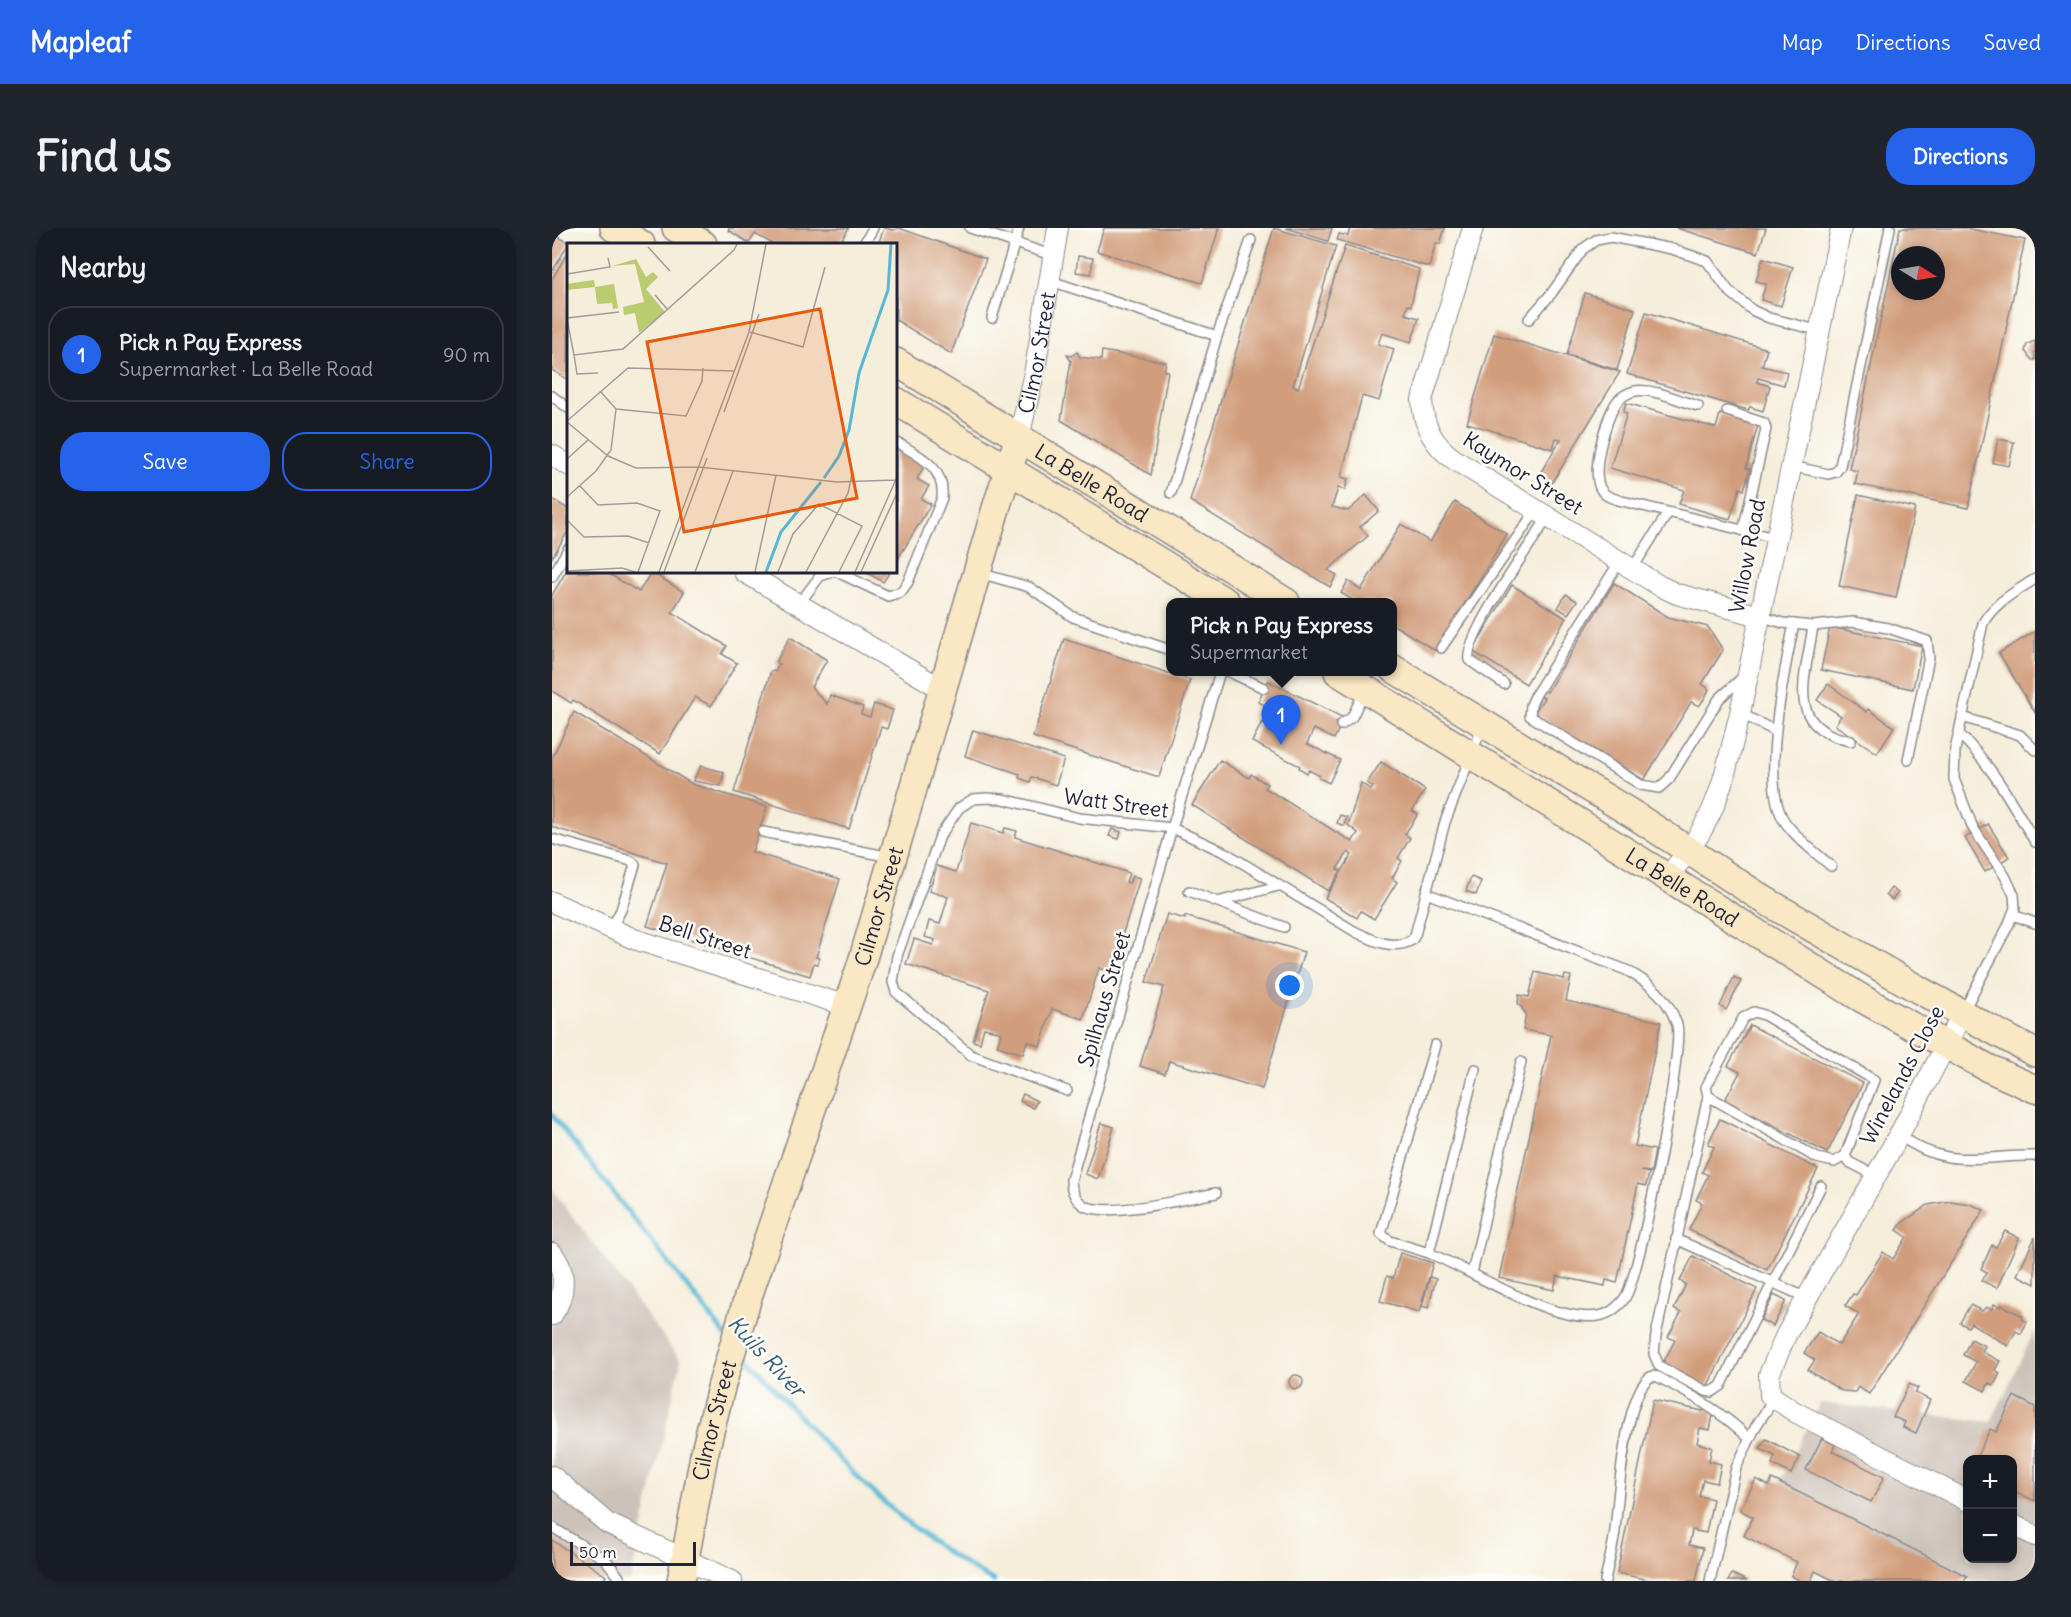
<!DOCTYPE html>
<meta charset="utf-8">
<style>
:root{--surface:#171b24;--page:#20242c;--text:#f1f3f6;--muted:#9ea1a6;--line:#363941;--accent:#2563eb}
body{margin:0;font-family:Delius,sans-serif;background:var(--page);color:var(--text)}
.controls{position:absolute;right:18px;bottom:18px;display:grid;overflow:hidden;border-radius:12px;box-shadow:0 3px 9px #0003}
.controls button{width:54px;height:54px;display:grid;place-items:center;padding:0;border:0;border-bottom:2px solid var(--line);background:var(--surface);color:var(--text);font:30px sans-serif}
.compass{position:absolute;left:1339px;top:18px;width:54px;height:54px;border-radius:50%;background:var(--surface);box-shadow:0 3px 9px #0003;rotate:101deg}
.scale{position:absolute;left:18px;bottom:15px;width:126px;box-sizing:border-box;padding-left:6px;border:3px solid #22223b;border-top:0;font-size:16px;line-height:21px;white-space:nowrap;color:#22223b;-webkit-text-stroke:4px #fdfcf7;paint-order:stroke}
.you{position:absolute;left:738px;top:758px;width:21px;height:21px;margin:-15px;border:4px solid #fff;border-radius:50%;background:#1a73e8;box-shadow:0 0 0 9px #1a73e833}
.badge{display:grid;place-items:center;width:39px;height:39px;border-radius:50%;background:var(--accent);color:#fff;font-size:20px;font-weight:700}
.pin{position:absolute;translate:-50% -50px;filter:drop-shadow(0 2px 3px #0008)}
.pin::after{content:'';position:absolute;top:32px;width:21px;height:18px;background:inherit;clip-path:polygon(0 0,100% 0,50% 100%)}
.popup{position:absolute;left:614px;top:370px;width:231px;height:78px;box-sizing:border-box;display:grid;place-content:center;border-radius:12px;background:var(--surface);filter:drop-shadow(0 2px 4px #0005);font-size:20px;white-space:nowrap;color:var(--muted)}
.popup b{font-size:22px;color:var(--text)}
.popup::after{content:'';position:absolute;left:50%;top:100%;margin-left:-12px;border:12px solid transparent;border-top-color:var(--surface)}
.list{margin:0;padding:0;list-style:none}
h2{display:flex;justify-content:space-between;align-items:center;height:78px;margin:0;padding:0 24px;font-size:26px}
h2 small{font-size:20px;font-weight:400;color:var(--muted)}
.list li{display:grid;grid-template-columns:39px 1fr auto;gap:18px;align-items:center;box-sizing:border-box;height:96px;margin:0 12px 12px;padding:0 12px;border:2px solid var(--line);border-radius:24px}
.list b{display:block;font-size:22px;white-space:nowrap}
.list p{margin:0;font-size:20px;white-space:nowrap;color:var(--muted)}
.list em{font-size:20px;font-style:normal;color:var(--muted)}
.actions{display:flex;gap:12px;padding:18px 24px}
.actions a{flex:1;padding:14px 0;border:2px solid var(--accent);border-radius:24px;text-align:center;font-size:21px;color:var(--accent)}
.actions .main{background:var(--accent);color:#fff}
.map{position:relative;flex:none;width:1483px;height:1353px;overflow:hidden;border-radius:24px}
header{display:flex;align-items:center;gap:36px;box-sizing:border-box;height:84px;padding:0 30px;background:var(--accent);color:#fff}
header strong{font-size:28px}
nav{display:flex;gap:33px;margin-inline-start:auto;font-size:21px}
.intro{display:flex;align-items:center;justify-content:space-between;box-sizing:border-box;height:144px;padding:0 36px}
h1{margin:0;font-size:42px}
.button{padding:15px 27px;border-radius:24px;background:var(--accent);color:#fff;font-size:21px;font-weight:700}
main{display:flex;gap:36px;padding:0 36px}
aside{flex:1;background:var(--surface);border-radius:24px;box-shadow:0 3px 9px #0003}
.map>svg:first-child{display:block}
.industrial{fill:#ccc2b9;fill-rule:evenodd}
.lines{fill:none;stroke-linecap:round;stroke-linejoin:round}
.stream{stroke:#58b7d6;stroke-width:5}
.building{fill:#d19d7b;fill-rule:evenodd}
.lane-casing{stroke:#8c888b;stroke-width:12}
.street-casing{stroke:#8c888b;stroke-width:22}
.secondary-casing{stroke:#8c888b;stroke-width:30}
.lane{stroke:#fff;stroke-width:9}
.street{stroke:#fff;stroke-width:20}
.secondary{stroke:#fae7c3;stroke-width:27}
.labels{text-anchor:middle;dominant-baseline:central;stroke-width:5;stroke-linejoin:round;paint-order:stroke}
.street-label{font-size:21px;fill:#22223b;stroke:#fdfcf7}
.water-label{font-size:22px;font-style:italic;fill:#385e79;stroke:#fdfcf7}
.inset-river{fill:none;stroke:#58b7d6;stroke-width:3}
.inset-road{fill:none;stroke:#a19c9b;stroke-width:1.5}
.view{fill:#e8590c;fill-opacity:0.15;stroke:#e8590c;stroke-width:3}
.inset-edge{fill:none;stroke:#22223b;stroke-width:3}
</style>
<header>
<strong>Mapleaf</strong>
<nav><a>Map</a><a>Directions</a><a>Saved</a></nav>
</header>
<div class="intro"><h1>Find us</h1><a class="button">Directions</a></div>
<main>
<aside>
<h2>Nearby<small></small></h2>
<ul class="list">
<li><span class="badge">1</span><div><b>Pick n Pay Express</b><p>Supermarket · La Belle Road</p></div><em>90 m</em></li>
</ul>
<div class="actions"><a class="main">Save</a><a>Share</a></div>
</aside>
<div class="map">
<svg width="1483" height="1353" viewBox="0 0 1483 1353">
<rect width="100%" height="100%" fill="#fdfcf7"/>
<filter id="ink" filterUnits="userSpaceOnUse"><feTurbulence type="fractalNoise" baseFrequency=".0167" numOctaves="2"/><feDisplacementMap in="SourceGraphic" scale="12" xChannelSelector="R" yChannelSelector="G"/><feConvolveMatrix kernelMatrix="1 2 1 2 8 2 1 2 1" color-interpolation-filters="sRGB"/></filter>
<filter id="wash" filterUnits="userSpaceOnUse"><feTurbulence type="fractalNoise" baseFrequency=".008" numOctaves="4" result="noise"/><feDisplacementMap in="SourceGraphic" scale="24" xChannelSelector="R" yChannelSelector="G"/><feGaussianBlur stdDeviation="1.35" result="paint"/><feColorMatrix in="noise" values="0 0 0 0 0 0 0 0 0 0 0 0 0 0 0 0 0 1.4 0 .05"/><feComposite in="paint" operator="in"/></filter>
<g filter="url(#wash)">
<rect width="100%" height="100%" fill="#f5eedb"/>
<g class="industrial">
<path d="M0 961 129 1133 78 1353H0Z"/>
<path d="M1483 1102V1353H1421L1225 1259 1268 1175 1439 1194ZM1416 1232H1460V1330H1416Z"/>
</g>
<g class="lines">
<g class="stream">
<path d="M0 887 174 1108"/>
<path d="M189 1124C266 1208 340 1299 442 1353"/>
</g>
</g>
<g id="blocks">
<g class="building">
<path d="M177 0H297L287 16H221L203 6 197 15 176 2Z"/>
<path d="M332 0 341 2 347 0 434 31 399 126 344 92V16H326Z"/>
<path d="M552 0H667L650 55 545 23Z"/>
<path d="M722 0 784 18 741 158 746 160 793 18 867 41 859 78 856 77 853 86 867 90 863 103 859 114 830 105 826 116 842 121 827 173 810 168 789 249 796 251 793 262 786 260 780 279 796 283 814 267 827 283 808 299 816 308 776 342 785 347 778 359 638 273Z"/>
<path d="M734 0H780L776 13Z"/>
<path d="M798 0H893L888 16 884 15 877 39 785 12 787 6 796 8Z"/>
<path d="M1124 0H1214L1206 25Z"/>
<path d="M1348 0H1414L1473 12 1416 280 1303 256 1306 243 1297 241ZM1348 27H1384V63H1348Z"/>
<path d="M0 5 17 15 0 44Z"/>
<path d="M16 24V152L0 142V51Z"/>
<path d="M526 28 541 30 539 46 524 44Z"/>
<path d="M1211 30 1241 39 1229 78 1209 72 1214 56 1204 53Z"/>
<path d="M1033 65 1083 81 1065 142 1015 127Z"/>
<path d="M1094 84 1215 121 1210 138 1235 144 1232 157 1206 150 1205 154 1218 158 1211 183 1198 179 1196 182 1075 146Z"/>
<path d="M942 106 1068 144 1000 255 987 247 1009 211 1004 210 1001 221 915 195Z"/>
<path d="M1483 113V132H1480L1473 123 1475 116Z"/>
<path d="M550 123 614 134 612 143H616L599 247 509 192 519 133 515 127 519 128 525 124 528 129 549 132Z"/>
<path d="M1074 175 1164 200 1168 186 1206 197 1194 240 1198 241 1192 262 1188 260 1178 291 1127 276 1132 262 1058 240 1075 185 1071 184Z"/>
<path d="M1446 211 1462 214 1457 238 1441 235Z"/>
<path d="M344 217 374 235 365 251 377 258 369 271 379 276 344 334Z"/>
<path d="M1306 267 1363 280 1344 370 1287 358Z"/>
<path d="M0 271 16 281V303L0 330Z"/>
<path d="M903 274 955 306 884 423 840 396V374H804L789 365 796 353 809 362 849 296 878 314Z"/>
<path d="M16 340V344H54L87 364 99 344 132 364 120 384 175 418 170 426 185 435 159 478 143 469 108 526 21 472 19 475 0 463V367Z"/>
<path d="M314 344H338L331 354Z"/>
<path d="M1062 355 1116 389 1156 399 1171 422 1150 456 1157 461 1153 470 1147 478 1139 474 1092 552 982 485 992 470 988 468 991 462 995 464Z"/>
<path d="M960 357 1014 390 974 456 920 423Z"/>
<path d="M1014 366 1025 373 1016 386 1006 380Z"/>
<path d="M1278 399 1370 418 1361 461 1269 442Z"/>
<path d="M1483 403V485L1447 425Z"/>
<path d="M238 409 275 432 259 459 275 476 278 467 311 479 309 486 318 489 322 476 341 482 335 501 329 499 297 601 182 564 219 443 223 444 227 436 224 434Z"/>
<path d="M512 411 638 452 607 549 481 509Z"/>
<path d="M716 453 792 490 782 511 762 501 755 516 788 532 777 555 767 550 768 548 757 542 755 545 747 540 748 538 700 514 710 494 719 498 726 483 706 474Z"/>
<path d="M1276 456 1315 484 1316 481 1342 499 1325 525 1283 497 1289 488 1265 472Z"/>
<path d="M22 484 140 556 215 579 200 624 288 651 264 729 267 730 266 736 262 735 258 748 95 698 115 635 0 599V530Z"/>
<path d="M421 502 512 531 504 557 480 549 478 554 467 550 468 546 413 528Z"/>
<path d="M668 532 697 550 699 546 715 556 713 560 800 614 806 605 796 597 809 555 819 562 821 559 815 555 829 534 873 562 860 583 866 586 853 606 858 610 846 630 850 633 840 650 845 654 822 691 809 683 805 690 773 670 800 627 796 624 785 641 789 643 776 663 640 577Z"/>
<path d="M149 538 172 544 169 558 141 553Z"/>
<path d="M788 587 795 589 792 598 785 595Z"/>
<path d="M419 595 451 605 453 600 465 603 463 609 577 645 574 654 577 655 580 648 588 650 559 744 547 740 531 791 500 781 488 818 475 813 471 826 445 818 449 805 444 803 432 800 428 815 421 813 437 762 354 736 362 711 381 717 383 712 373 709 377 693 388 696 396 669 377 663 385 638 404 644Z"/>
<path d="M1436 596 1457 629 1433 644 1413 610Z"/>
<path d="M560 601 569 604 567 611 557 608Z"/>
<path d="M919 649 929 653 924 667 914 663Z"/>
<path d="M1339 660 1346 665 1340 672 1334 667Z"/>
<path d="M615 686 633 691V688L752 724 710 861 617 833 613 846 588 838 612 759 594 754Z"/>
<path d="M983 744 1012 751 1013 747 1019 748 1014 773 1109 794 1083 918 1103 922 1099 944 1089 943 1097 945 1094 958 1086 956 1065 1055 1054 1052 1053 1058 1005 1048 1002 1062 947 1050 999 807 971 802 974 786 966 775 967 767 977 769Z"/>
<path d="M1182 749 1189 753 1174 782 1168 778Z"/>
<path d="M1198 797 1311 855 1275 925 1173 872 1188 844 1176 838Z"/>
<path d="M471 866 485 873 481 880 468 873Z"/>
<path d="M1168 891 1266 941 1215 1042 1137 1002 1150 975 1144 972 1156 947 1150 944 1162 919 1156 916Z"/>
<path d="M549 895 562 899 546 951 533 946Z"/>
<path d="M1398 973 1418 976 1432 982 1317 1166 1306 1159 1303 1164 1290 1163 1256 1142 1263 1132 1252 1125 1266 1104 1287 1117 1307 1086 1293 1078 1301 1066 1304 1067 1331 1024 1341 1031 1355 1009 1345 1002 1350 995 1376 977Z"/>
<path d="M1453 1003 1467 1010 1445 1060 1430 1053 1435 1044 1429 1041 1440 1017 1444 1019Z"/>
<path d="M1483 1009V1056L1465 1047Z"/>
<path d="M848 1025 881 1035 867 1084 828 1073 835 1048 841 1050Z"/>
<path d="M1141 1028 1205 1061 1155 1159 1110 1137 1123 1112 1116 1109 1129 1085 1122 1081 1134 1056 1128 1053Z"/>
<path d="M878 1049 884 1051 876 1080 870 1078Z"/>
<path d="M1222 1067 1234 1073 1221 1098 1209 1092Z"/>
<path d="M1442 1076 1448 1079 1449 1077 1471 1088 1470 1091 1475 1094 1469 1106 1464 1103 1456 1118 1419 1095 1416 1099 1408 1095 1418 1077 1430 1083 1434 1079 1440 1081Z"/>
<path d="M1419 1111 1433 1118 1430 1124 1448 1133 1443 1142 1448 1145 1442 1157 1437 1155 1433 1163 1414 1153 1424 1134 1411 1127Z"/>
<circle cx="744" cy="1154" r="7"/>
<path d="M1357 1156 1366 1160 1363 1165 1378 1172 1364 1205 1351 1199 1353 1194 1341 1189Z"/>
<path d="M1462 1168 1483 1179V1273L1460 1262V1232H1423L1438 1201 1444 1204Z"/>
<path d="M1101 1172 1151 1183 1152 1180 1162 1182 1158 1202 1148 1200 1145 1215 1160 1219 1157 1233 1169 1236 1165 1255 1151 1252 1147 1268 1161 1271 1154 1305 1140 1302 1137 1317 1151 1320 1144 1353H1101L1065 1345Z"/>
<path d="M1270 1210 1283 1217 1280 1223 1332 1249 1319 1274 1254 1242Z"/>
<path d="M1214 1211 1248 1229 1239 1246 1220 1236 1223 1228 1208 1221Z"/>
<path d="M1204 1251 1217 1258 1220 1251 1415 1348 1412 1353H1283L1263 1343 1259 1353H1249L1239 1348 1245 1334 1192 1308 1201 1289 1188 1282Z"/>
<path d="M0 1312 54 1348 51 1353H0Z"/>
<path d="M1180 1346 1195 1353H1176Z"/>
</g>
</g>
</g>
<g filter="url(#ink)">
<use href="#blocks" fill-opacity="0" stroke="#8c888b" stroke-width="1.5"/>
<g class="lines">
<defs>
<g id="lane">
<path d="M418 0 502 28"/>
<path d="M312 16 321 0"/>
<path d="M499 53 665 108"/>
<path d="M440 90 467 0"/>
<path d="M977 91 999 66 1031 21 1044 12 1059 9 1120 21 1155 33 1176 62 1200 82 1217 90 1269 103"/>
<path d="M0 168 16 180"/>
<path d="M1146 178C1128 173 1102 160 1083 163 1077 164 1068 169 1064 175 1054 191 1037 246 1050 263 1054 269 1063 271 1070 273L1223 310"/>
<path d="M1175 183 1212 195 1214 201 1191 303"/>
<path d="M1239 238 1276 246 1284 244 1288 238 1338 0"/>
<path d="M619 265 665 108 699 12"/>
<path d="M1068 333 984 466 979 477 978 488 1089 557 1107 560 1117 551 1167 471 1192 448"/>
<path d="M1080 341 1116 285"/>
<path d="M285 344 336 368 349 364 356 354 390 270C393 238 367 228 344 214"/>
<path d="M427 345 477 359 521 389 618 422"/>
<path d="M0 349 16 321"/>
<path d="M247 376 268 348 281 344"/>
<path d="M1208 388 1231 395 1261 398 1301 394 1336 400 1375 413 1377 429 1356 532"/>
<path d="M1242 396C1233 440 1207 558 1233 594 1245 611 1264 625 1279 638"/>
<path d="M1261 398C1254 449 1231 500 1299 513"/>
<path d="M889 420 984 282"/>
<path d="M677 444 712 460"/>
<path d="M952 456 917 432C911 410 981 313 996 289"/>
<path d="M1188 485 1223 503"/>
<path d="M1410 489 1468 507 1483 522"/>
<path d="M789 497 800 489 813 462"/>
<path d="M1407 506C1440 537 1460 575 1483 614"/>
<path d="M211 604 339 629"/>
<path d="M0 611 79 633 83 637 69 682 59 701"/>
<path d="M637 663 732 699"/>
<path d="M874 665 1074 742C1099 756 1116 769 1125 797 1132 822 1089 1041 1074 1068 1069 1077 1057 1087 1046 1088 999 1095 921 1043 877 1025L923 841"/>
<path d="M669 673 726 658"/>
<path d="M1461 687 1483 695"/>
<path d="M1202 784 1212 787 1322 852 1293 928 1282 934 1265 930 1156 868 1154 859 1191 790Z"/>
<path d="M1411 784 1456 698 1463 680 1462 667 1453 648 1421 600 1402 551 1403 522 1431 395C1443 374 1463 364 1483 351"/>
<path d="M515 863 419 827 344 764 341 754 345 728 388 608 407 580 421 571 434 570 451 571 527 590 620 600 674 625 802 703C820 712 841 723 860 712L863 707 893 594 930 499"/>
<path d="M1156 868 1104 1107 1102 1126 1107 1138 1154 1163 1160 1164 1169 1158 1269 958"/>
<path d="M1347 907C1395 943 1429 927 1483 928"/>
<path d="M1293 928 1297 934 1324 948"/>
<path d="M664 965C637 970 552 991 531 977 523 971 519 962 519 952L620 600 668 444"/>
<path d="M1124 1011 1255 1070"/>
<path d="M877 1025 838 1013 829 1006 883 817"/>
<path d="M920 1045 969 834"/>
<path d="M0 1299 54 1332 70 1353"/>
<path d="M1053 1353C1056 1336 1061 1320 1063 1303 1066 1273 1073 1161 1100 1148L1106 1149C1140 1167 1170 1184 1198 1211"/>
<path d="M1158 1353 1184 1240 1204 1198 1222 1171"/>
</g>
<g id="street">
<path d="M921 0 870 172C871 198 881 217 903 232L1108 358 1125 366 1208 388"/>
<path id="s1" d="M467 209 483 141 506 0"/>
<path d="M0 227 16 237"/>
<path d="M192 344 390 461"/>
<path d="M1114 650C1166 593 1170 557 1188 485L1289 0"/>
<path d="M0 674 82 711 295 778"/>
<path d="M1410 786 1347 907 1234 1107 1217 1147 1218 1167 1243 1184 1416 1273"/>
<path d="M0 1025C15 1043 14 1068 0 1087"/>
<path d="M0 1248 55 1295 180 1353"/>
<path d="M1460 1296 1483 1308"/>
</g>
<g id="secondary">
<path d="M62 0 89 16"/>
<path d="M124 0 151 16"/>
<path id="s2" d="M344 134 734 374"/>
<path d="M344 173 674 374"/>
<path d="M840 440 1082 587 1214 673 1369 763 1483 825"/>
<path id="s3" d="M786 444 1309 770 1436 840 1483 861"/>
<path id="s4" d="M129 1353 152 1227 170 1156 196 1069 309 737 445 277 467 209"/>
</g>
</defs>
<use href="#lane" class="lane-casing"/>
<use href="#street" class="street-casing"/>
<use href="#secondary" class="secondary-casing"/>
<use href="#lane" class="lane"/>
<use href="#street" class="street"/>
<use href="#secondary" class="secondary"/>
</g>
</g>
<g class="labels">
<g class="street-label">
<text stroke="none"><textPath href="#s1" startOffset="86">Cilmor Street</textPath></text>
<text transform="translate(971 245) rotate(32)">Kaymor Street</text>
<text stroke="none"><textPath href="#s2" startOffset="230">La Belle Road</textPath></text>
<text transform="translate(1195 328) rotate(-79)">Willow Road</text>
<text transform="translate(564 575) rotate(8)">Watt Street</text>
<text stroke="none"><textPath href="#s3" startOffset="406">La Belle Road</textPath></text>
<text stroke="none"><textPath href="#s4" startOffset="704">Cilmor Street</textPath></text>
<text transform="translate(153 709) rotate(18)">Bell Street</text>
<text transform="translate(552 771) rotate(-74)">Spilhaus Street</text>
<text transform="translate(1350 847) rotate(-62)">Winelands Close</text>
<text stroke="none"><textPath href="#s4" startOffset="164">Cilmor Street</textPath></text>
</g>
<g class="water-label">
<text transform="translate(215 1128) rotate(47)">Kuils River</text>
</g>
</g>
<g transform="translate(15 15)">
<rect width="330" height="330" fill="#f5eedb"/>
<path d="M69 16 79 34 86 29 91 34 79 46 98 69 72 90 68 70 57 72 56 64 77 59 68 21 45 23ZM27 37 28 44 47 41 51 65 46 66 45 60 30 61 28 44 0 47V41Z" fill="#bacc6f"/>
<path class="inset-river" d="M257 235 272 213 282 187 292 130 321 47 324 1M199 329 214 289 254 239"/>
<path class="inset-road" d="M81 4 103 28M0 31 43 24 41 15M88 52 101 67M0 75 52 69M0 76 7 112 56 106 167 7 170 1M183 89 236 104 258 24M7 112 10 131 31 130M49 166 119 173 135 138 136 125M157 169 192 71M0 178 61 125 168 128M0 179 41 213 69 225 132 224 270 239 329 237M0 216 21 197M13 243 31 262 70 260 93 268 71 329M0 254 29 228 44 207 49 166 33 148M0 277 17 294 61 293 82 300M0 328 55 325 68 329M92 329 182 89 199 1M97 329 140 215M128 329 166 228M188 329 209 232M211 329 226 291 252 261 295 283 272 329M239 329 281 250 285 231M288 329 330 234M294 329 330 250"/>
<path class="view" d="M253 66 290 255 117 289 80 99Z"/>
<rect width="330" height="330" class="inset-edge"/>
</g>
</svg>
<div class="controls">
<button>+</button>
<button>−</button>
</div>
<svg class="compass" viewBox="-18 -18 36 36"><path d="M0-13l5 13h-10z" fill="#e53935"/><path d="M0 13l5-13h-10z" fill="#9ea1a6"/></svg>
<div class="scale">50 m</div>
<div class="you"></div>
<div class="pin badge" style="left:729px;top:517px">1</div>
<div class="popup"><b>Pick n Pay Express</b>Supermarket</div>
</div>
</main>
